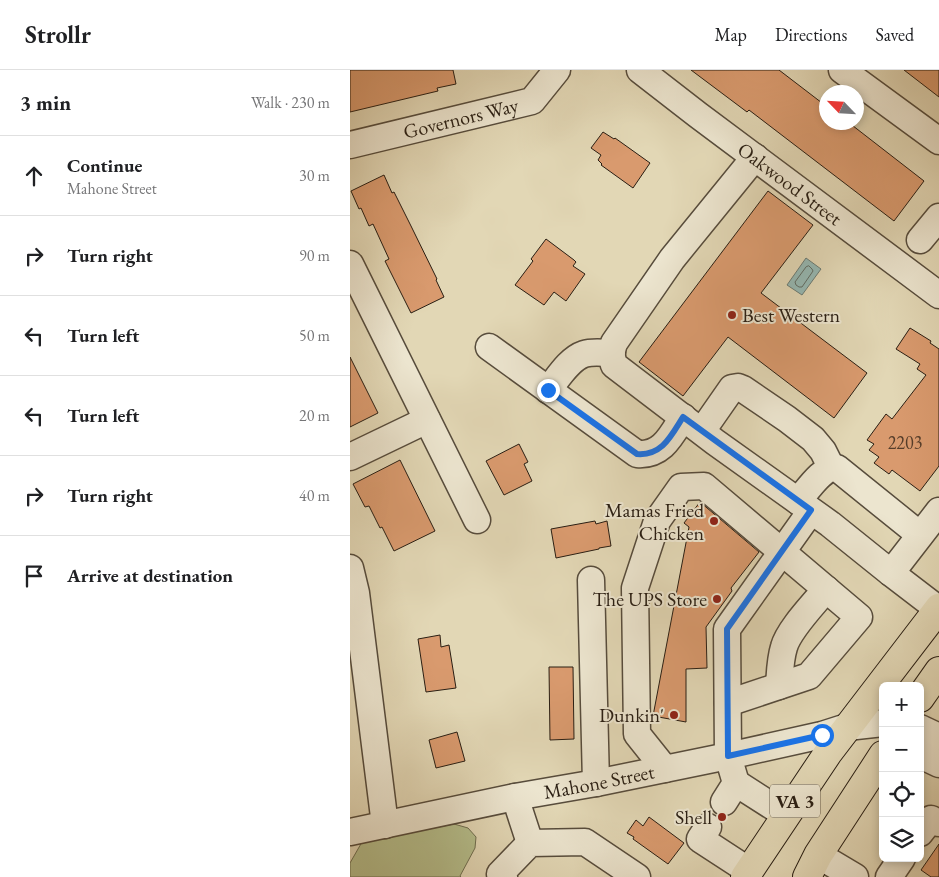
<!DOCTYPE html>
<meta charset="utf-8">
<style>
:root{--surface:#fff;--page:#f6f6f6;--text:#202124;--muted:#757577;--line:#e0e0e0}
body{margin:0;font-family:"EB Garamond",serif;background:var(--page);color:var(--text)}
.controls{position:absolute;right:15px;bottom:15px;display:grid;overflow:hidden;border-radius:8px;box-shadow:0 2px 8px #0003}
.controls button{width:45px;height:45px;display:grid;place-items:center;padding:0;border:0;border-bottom:1px solid var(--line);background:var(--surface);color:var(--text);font:25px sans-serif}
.compass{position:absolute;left:469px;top:15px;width:45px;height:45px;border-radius:50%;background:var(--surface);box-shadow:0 2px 8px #0003;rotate:295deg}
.stop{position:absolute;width:15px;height:15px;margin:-11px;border:4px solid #1a73e8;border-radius:50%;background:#fff}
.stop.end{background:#1a73e8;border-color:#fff;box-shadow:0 1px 5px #0008}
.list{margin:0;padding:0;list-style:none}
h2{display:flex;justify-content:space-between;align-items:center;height:65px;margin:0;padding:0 20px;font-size:21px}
h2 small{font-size:16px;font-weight:400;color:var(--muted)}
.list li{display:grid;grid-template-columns:32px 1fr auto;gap:15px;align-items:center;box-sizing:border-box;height:80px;padding:0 20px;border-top:1px solid var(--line)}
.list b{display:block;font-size:19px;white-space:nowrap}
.list p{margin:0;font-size:16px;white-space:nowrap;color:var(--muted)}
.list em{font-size:16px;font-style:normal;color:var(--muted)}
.icon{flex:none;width:28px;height:28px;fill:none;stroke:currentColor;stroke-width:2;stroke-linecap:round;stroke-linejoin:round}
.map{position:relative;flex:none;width:589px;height:807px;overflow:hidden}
header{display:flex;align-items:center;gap:30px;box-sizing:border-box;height:70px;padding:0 25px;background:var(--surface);border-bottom:1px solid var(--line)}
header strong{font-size:24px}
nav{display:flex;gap:28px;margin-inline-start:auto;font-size:18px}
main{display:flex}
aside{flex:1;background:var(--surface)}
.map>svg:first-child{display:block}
.green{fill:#b5be8c;stroke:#6f6e50}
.water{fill:#95b8b3;stroke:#6a7a73}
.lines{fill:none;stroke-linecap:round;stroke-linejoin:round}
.shore{stroke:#5f6b63;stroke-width:1}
.building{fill:#d99a6e;stroke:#291e13}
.minor-casing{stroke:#574c3c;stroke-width:29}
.highway-casing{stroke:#291e13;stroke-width:30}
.minor{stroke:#ece5cf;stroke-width:26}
.highway{stroke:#e2d7b5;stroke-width:28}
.route{stroke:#1a73e8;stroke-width:6}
.poi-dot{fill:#8f2418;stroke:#ece5cf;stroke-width:2}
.labels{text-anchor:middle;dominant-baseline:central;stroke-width:4;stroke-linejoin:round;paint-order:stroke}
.number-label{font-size:18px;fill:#553d2a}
.shield{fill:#ece5cf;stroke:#645a4b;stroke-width:1}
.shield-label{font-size:19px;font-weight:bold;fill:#291e13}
.street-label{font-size:20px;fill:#291e13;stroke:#ece5cf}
.poi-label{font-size:20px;fill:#291e13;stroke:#ece5cf;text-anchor:end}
</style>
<header>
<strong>Strollr</strong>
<nav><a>Map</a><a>Directions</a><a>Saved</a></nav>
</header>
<main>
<aside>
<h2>3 min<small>Walk · 230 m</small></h2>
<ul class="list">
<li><svg class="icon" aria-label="ahead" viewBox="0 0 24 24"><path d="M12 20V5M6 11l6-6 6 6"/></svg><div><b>Continue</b><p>Mahone Street</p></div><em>30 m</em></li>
<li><svg class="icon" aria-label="right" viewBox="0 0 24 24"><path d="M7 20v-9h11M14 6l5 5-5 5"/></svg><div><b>Turn right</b></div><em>90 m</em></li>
<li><svg class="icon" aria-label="left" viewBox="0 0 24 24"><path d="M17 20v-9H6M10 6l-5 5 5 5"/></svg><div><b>Turn left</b></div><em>50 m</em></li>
<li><svg class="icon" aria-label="left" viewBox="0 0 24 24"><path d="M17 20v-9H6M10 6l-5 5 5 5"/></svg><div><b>Turn left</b></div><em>20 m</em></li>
<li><svg class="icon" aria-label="right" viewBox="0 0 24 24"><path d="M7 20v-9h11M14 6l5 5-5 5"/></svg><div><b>Turn right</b></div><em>40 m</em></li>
<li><svg class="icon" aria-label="arrive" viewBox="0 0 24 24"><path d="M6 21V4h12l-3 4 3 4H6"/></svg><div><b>Arrive at destination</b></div></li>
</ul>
</aside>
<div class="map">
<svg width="589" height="807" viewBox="0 0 589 807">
<rect width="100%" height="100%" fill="#e2d7b5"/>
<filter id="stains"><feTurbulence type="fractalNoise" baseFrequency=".004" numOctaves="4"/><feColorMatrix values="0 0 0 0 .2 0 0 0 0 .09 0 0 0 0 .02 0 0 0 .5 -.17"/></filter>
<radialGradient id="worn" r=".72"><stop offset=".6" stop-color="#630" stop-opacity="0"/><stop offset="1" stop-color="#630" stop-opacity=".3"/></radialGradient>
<path class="green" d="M104 754 118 758 126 767 125 778 110 806 111 807H0V793L12 772Z"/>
<path class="water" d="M456 188 471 199 452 225 437 215Z"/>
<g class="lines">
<path class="shore" d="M459 196 462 199 463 201 452 217H449L446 215 445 212 456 197Z"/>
</g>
<g class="building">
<path d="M0 0H103L106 14 87 18 88 21 0 42Z"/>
<path d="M341 0H429L476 36V52H498L574 111 544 151 399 40 397 42Z"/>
<path d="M554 0H589V27Z"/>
<path d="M253 62 264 69 265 68 300 93 283 118 251 95 252 94 248 90 251 85 241 78Z"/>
<path d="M34 105 42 123 44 122 61 156 87 209 86 210 94 227 61 243 35 191 39 189 23 154 19 156 11 138 9 139 1 121Z"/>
<path d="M418 121 463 155 411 223 517 303 484 348 378 267 333 326 289 292Z"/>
<path d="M196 169 224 190 226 192 223 196 235 204 216 231 204 222 194 235 165 215 183 191 181 189Z"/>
<path d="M560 258 581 271 580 273 589 279V396L570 421 542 400 539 404 524 393 529 387 519 380 524 374 517 370 536 344 542 349 576 305 567 299 570 294 546 279Z"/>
<path d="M0 287 28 343 0 357Z"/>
<path d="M169 374 178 392 174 394 182 411 154 425 136 391Z"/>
<path d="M50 390 85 461 44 481 32 457 30 458 19 436 15 437 3 414Z"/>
<path d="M350 432 409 482 381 518 382 521 356 557 357 598 336 599V652L303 646 339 457 334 453Z"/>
<path d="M245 451 246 454 257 451 261 476 249 478V479L206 488 201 459Z"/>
<path d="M90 565 91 577 99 575 106 618 76 622 68 569Z"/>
<path d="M199 597H223L224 669 200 670Z"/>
<path d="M107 662 115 691 86 698 79 670Z"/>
<path d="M299 747 334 773 318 794 283 769 284 767 277 763 286 750 293 756Z"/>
<path d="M589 774V807H581L571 800Z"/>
</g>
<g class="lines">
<defs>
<g id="minor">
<path id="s1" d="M290 0 348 45 589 225"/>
<path d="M492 0 589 71"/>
<path id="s2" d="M0 75 182 31 207 0"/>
<path d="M405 87 322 189 264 273 261 284 264 295 365 372 480 454 541 503 588 539"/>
<path d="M570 170 589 147"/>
<path d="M0 194 127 450"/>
<path d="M139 277 287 384C312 386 321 366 333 347"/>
<path d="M198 320C208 308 219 289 234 284 243 281 253 283 262 283"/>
<path d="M352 361 382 318 388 317 393 319 437 349 463 369 473 381 481 397"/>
<path d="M0 387 77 350"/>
<path d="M448 431C457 421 473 396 487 398L570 465"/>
<path d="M0 498 6 523 35 755"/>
<path d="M541 503 589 441"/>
<path d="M241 510 246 713"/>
<path d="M429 616C430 603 430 590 434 577 439 559 464 534 476 519"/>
<path d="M570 658 589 667"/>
<path d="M570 685 589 694"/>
<path d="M315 699 287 664 285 518 307 451 331 417 354 416 509 547 459 606 378 633"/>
<path d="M386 713 436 745"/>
<path d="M165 727 180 773"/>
<path d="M374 732 386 713 378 686 377 559 461 441"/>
<path d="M358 757 350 769 399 801"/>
<path id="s3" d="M0 762 165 727 246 713 378 686 472 665 497 657 533 653"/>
<path d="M570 763 581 749 589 753"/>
<path d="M468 785 505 807"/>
<path d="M154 807 150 804 180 773 235 772 287 807"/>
<path d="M539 807 552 788"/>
</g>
<g id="highway">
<path d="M570 628 589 601"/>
<path d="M395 807 478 683 589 538"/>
<path d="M457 807 468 785 533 685"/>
</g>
</defs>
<use href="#minor" class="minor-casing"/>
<use href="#highway" class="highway-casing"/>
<use href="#minor" class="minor"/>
<use href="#highway" class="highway"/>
</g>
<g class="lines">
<path class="route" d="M198 320 287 384C312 386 321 366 333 347L461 440 377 559 378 686 472 665"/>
</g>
<g class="poi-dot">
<circle cx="382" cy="245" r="5"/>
<circle cx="364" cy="451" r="5"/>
<circle cx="367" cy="529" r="5"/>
<circle cx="324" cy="645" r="5"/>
<circle cx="372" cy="747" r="5"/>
</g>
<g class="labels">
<g class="number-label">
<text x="555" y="372">2203</text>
</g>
<rect class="shield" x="420" y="714.5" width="50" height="33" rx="4"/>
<g class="shield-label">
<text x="445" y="731">VA 3</text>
</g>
<g class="street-label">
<text stroke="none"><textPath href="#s2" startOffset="114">Governors Way</textPath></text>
<text stroke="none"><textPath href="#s1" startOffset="188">Oakwood Street</textPath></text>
<text stroke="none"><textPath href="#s3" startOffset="254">Mahone Street</textPath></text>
</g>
<g class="poi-label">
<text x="392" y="245" text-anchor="start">Best Western</text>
<text x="354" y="440">Mamas Fried<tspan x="354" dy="23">Chicken</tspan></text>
<text x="357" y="529">The UPS Store</text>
<text x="314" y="645">Dunkin'</text>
<text x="362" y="747">Shell</text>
</g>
</g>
<rect width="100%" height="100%" filter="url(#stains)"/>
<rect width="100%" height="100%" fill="url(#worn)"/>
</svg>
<div class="controls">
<button>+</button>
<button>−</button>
<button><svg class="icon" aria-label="locate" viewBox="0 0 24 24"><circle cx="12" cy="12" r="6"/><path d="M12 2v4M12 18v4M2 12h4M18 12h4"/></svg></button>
<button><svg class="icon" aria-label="layers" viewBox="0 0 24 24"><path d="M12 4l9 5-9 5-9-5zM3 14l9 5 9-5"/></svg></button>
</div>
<svg class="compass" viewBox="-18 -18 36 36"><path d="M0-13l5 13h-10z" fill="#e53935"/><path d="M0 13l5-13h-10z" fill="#757577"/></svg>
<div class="stop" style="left:472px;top:665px"></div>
<div class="stop end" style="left:198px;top:320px"></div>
</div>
</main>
